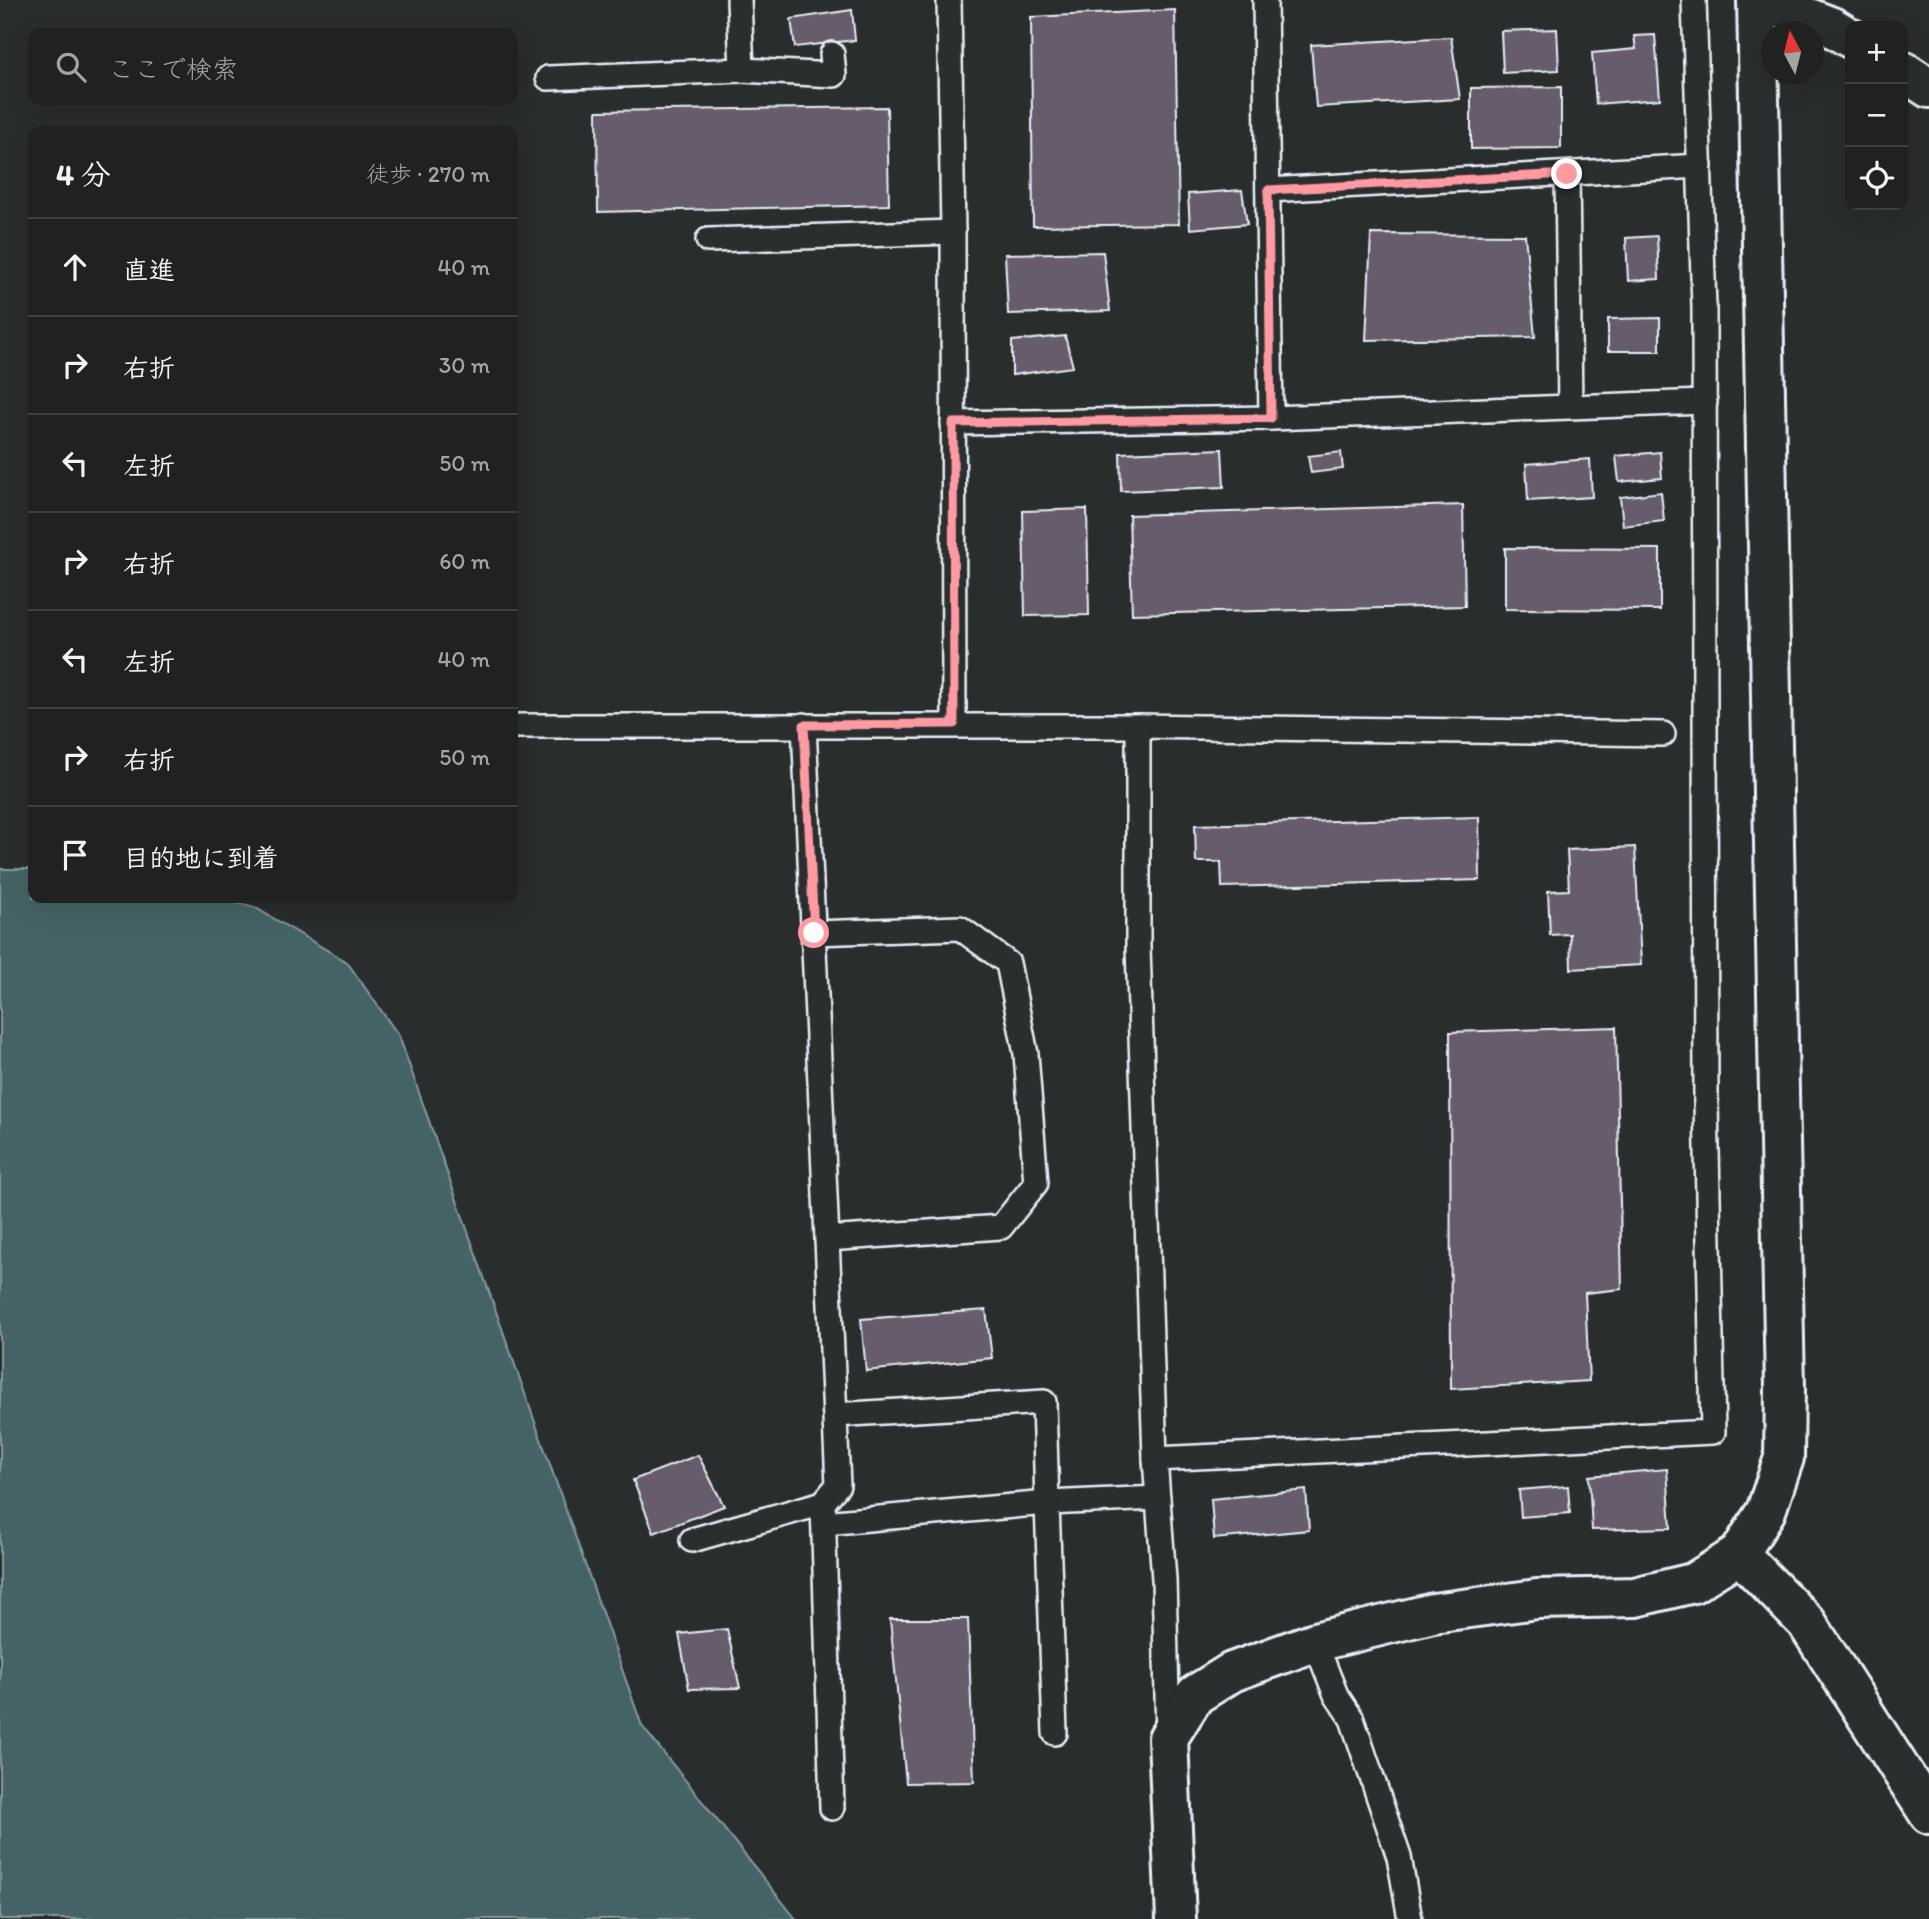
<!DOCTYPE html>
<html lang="ja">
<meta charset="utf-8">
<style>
:root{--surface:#202222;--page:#2d2f2f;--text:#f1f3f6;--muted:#a2a4a5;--line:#3d3f40}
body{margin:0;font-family:Itim,"Klee One",sans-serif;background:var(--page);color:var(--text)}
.controls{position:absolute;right:21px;top:21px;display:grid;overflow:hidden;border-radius:14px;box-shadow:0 7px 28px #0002}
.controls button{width:63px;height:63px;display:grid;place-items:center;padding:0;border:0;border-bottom:2px solid var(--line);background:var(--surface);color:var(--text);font:35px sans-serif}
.compass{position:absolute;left:1761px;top:21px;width:63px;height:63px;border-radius:50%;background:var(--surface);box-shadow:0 7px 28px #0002;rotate:353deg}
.stop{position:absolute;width:21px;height:21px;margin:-16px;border:5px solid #ff9aa2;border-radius:50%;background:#fff}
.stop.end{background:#ff9aa2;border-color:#fff;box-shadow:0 2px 7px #0008}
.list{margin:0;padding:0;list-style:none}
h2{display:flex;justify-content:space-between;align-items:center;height:91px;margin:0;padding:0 28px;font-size:30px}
h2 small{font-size:23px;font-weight:400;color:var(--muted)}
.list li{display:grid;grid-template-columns:46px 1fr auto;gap:21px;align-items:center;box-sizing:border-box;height:98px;padding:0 28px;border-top:2px solid var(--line)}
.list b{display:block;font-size:26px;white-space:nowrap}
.list em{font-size:23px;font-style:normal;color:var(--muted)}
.icon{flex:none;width:38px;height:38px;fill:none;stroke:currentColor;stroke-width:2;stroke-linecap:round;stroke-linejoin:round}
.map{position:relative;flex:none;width:1929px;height:1919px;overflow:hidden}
.search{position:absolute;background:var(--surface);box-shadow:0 7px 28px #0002;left:28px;top:28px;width:490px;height:77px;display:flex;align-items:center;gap:18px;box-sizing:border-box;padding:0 24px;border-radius:14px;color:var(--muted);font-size:26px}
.panel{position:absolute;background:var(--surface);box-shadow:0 7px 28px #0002;left:28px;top:126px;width:490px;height:777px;border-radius:14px}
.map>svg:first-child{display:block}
.water{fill:#456366;stroke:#869ca0;stroke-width:2}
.building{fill:#665c6c;stroke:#e8f1f8;stroke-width:2}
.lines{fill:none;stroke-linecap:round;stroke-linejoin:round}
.lane-casing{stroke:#e8f1f8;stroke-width:28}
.street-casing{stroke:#e8f1f8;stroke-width:44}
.secondary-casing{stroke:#e8f1f8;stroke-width:44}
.lane{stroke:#2a2d2e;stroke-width:23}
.street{stroke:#2a2d2e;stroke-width:38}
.secondary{stroke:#2a2d2e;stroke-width:38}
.route{stroke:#ff9aa2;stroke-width:9}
</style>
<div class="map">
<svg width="1929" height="1919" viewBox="0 0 1929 1919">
<rect width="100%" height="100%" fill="#2a2d2e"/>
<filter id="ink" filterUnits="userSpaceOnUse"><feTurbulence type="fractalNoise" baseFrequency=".0143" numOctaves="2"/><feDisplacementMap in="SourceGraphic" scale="14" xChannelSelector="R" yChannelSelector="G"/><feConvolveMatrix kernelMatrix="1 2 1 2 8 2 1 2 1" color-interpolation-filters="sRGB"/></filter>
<g filter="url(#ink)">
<path class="water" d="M0 869H33V898H218L254 907 347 962 399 1036 642 1726 796 1919H0Z"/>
<g class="building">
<path d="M852 10 855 40 795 47 791 19Z"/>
<path d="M1175 10 1179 224 1033 226 1031 17Z"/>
<path d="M1557 29 1559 70 1503 73 1501 31Z"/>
<path d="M1655 35 1660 99 1596 104 1592 53 1636 49 1634 36Z"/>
<path d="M1451 37 1460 99 1316 107 1311 45Z"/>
<path d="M1561 87V148L1471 149V88Z"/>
<path d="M887 107 889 205 598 212 597 111Z"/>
<path d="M1242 190 1247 224 1190 229 1188 194Z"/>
<path d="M1371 234 1525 235 1535 337 1366 340Z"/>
<path d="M1657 236 1659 279 1628 281 1626 238Z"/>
<path d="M1103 252 1110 311 1008 314 1005 254Z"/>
<path d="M1660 318V351H1608V319Z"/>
<path d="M1065 336 1073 367 1012 375V341Z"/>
<path d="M1222 449 1224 487 1121 491 1120 453Z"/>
<path d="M1341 452 1343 469 1311 473 1308 456Z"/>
<path d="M1660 452 1662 478 1619 482 1616 456Z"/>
<path d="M1590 459 1592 497 1528 501 1526 464Z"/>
<path d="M1661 492 1664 521 1623 526 1620 497Z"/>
<path d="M1463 505 1465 606 1132 614 1129 515Z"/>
<path d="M1087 509 1089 615 1025 616 1023 511Z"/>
<path d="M1505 548 1660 549V610L1505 609Z"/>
<path d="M1479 817 1480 880 1222 887 1221 862H1196L1195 825Z"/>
<path d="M1635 847 1641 965 1571 969 1570 934 1550 935 1548 891 1569 890 1567 850Z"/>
<path d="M1616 1027 1622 1289 1585 1293 1589 1381 1451 1389 1450 1032Z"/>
<path d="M986 1310 992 1358 866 1371 861 1319Z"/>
<path d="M698 1455 724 1506 654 1533 633 1480Z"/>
<path d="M1667 1469 1671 1528 1592 1530 1589 1476Z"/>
<path d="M1568 1486 1570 1513 1521 1517 1519 1490Z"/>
<path d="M1306 1490 1309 1530 1214 1539 1211 1499Z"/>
<path d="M890 1619H968L974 1782 906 1783Z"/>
<path d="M727 1629 740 1688 689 1689 679 1634Z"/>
</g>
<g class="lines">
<defs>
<g id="lane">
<path d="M949 0 953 232 954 724"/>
<path d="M1265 0 1271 418 1705 402"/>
<path d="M742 70 834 75 832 54"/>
<path d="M548 78 742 70 739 0"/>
<path d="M1567 174 1570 407"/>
<path d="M1268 190 1700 166"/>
<path d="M708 240 953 232"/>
<path d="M953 423 1271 418"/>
<path d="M804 725 838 1485 823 1503 832 1808"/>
<path d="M513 726H1138L1663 734"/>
<path d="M1138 726V947L1155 1459 1164 1579 1168 1735"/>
<path d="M814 933 960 928 1008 963 1026 1054 1036 1183 1001 1227 827 1239"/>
<path d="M835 1415 1044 1402 1047 1503 1158 1498"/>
<path d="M1155 1459 1713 1432 1706 1102 1704 308 1694 0"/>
<path d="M824 1523 1047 1503 1055 1733"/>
<path d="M692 1540 823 1503"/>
<path d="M1315 1642 1336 1695 1352 1719 1399 1857 1410 1919"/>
</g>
<g id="street">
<path d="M1762 0 1832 27 1850 38"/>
<path d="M1903 71 1929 88"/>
<path d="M1739 1554 1807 1623 1929 1814"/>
</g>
<path id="secondary" d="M1176 1919 1168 1738 1195 1695 1232 1672 1315 1642 1433 1613 1537 1599 1635 1597 1693 1583 1739 1554 1766 1511 1784 1458 1785 1389 1757 0"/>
</defs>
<use href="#lane" class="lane-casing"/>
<use href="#street" class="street-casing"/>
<use href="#secondary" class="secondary-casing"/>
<use href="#lane" class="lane"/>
<use href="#street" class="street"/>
<use href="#secondary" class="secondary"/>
</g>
</g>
<g class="lines" filter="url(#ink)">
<path class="route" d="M814 933 804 725 954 724 953 423 1271 418 1268 190 1567 174"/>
</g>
</svg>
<div class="controls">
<button>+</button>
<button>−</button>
<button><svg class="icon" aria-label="locate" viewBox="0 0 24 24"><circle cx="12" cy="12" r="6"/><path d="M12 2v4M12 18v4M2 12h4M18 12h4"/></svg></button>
</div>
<svg class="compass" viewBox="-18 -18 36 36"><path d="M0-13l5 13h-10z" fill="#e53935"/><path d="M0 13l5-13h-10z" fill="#a2a4a5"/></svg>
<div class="stop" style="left:814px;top:933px"></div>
<div class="stop end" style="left:1567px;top:174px"></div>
<div class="search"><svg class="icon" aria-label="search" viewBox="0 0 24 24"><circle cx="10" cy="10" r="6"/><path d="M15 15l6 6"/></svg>ここで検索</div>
<section class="panel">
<h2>4 分<small>徒歩 · 270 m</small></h2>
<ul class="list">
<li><svg class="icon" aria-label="ahead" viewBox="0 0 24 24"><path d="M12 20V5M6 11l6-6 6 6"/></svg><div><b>直進</b></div><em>40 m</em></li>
<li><svg class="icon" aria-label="right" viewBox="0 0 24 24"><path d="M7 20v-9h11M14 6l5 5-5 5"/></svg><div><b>右折</b></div><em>30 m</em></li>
<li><svg class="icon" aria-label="left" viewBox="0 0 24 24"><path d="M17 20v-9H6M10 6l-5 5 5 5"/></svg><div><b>左折</b></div><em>50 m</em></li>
<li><svg class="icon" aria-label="right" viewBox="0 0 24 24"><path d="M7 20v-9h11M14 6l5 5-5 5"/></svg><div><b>右折</b></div><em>60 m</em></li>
<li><svg class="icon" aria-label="left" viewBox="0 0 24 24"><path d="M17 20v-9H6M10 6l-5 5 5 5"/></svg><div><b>左折</b></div><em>40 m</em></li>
<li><svg class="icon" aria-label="right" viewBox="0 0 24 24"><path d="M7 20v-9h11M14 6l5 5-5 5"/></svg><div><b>右折</b></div><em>50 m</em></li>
<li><svg class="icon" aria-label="arrive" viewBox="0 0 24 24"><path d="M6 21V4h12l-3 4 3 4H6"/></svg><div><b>目的地に到着</b></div></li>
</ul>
</section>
</div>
